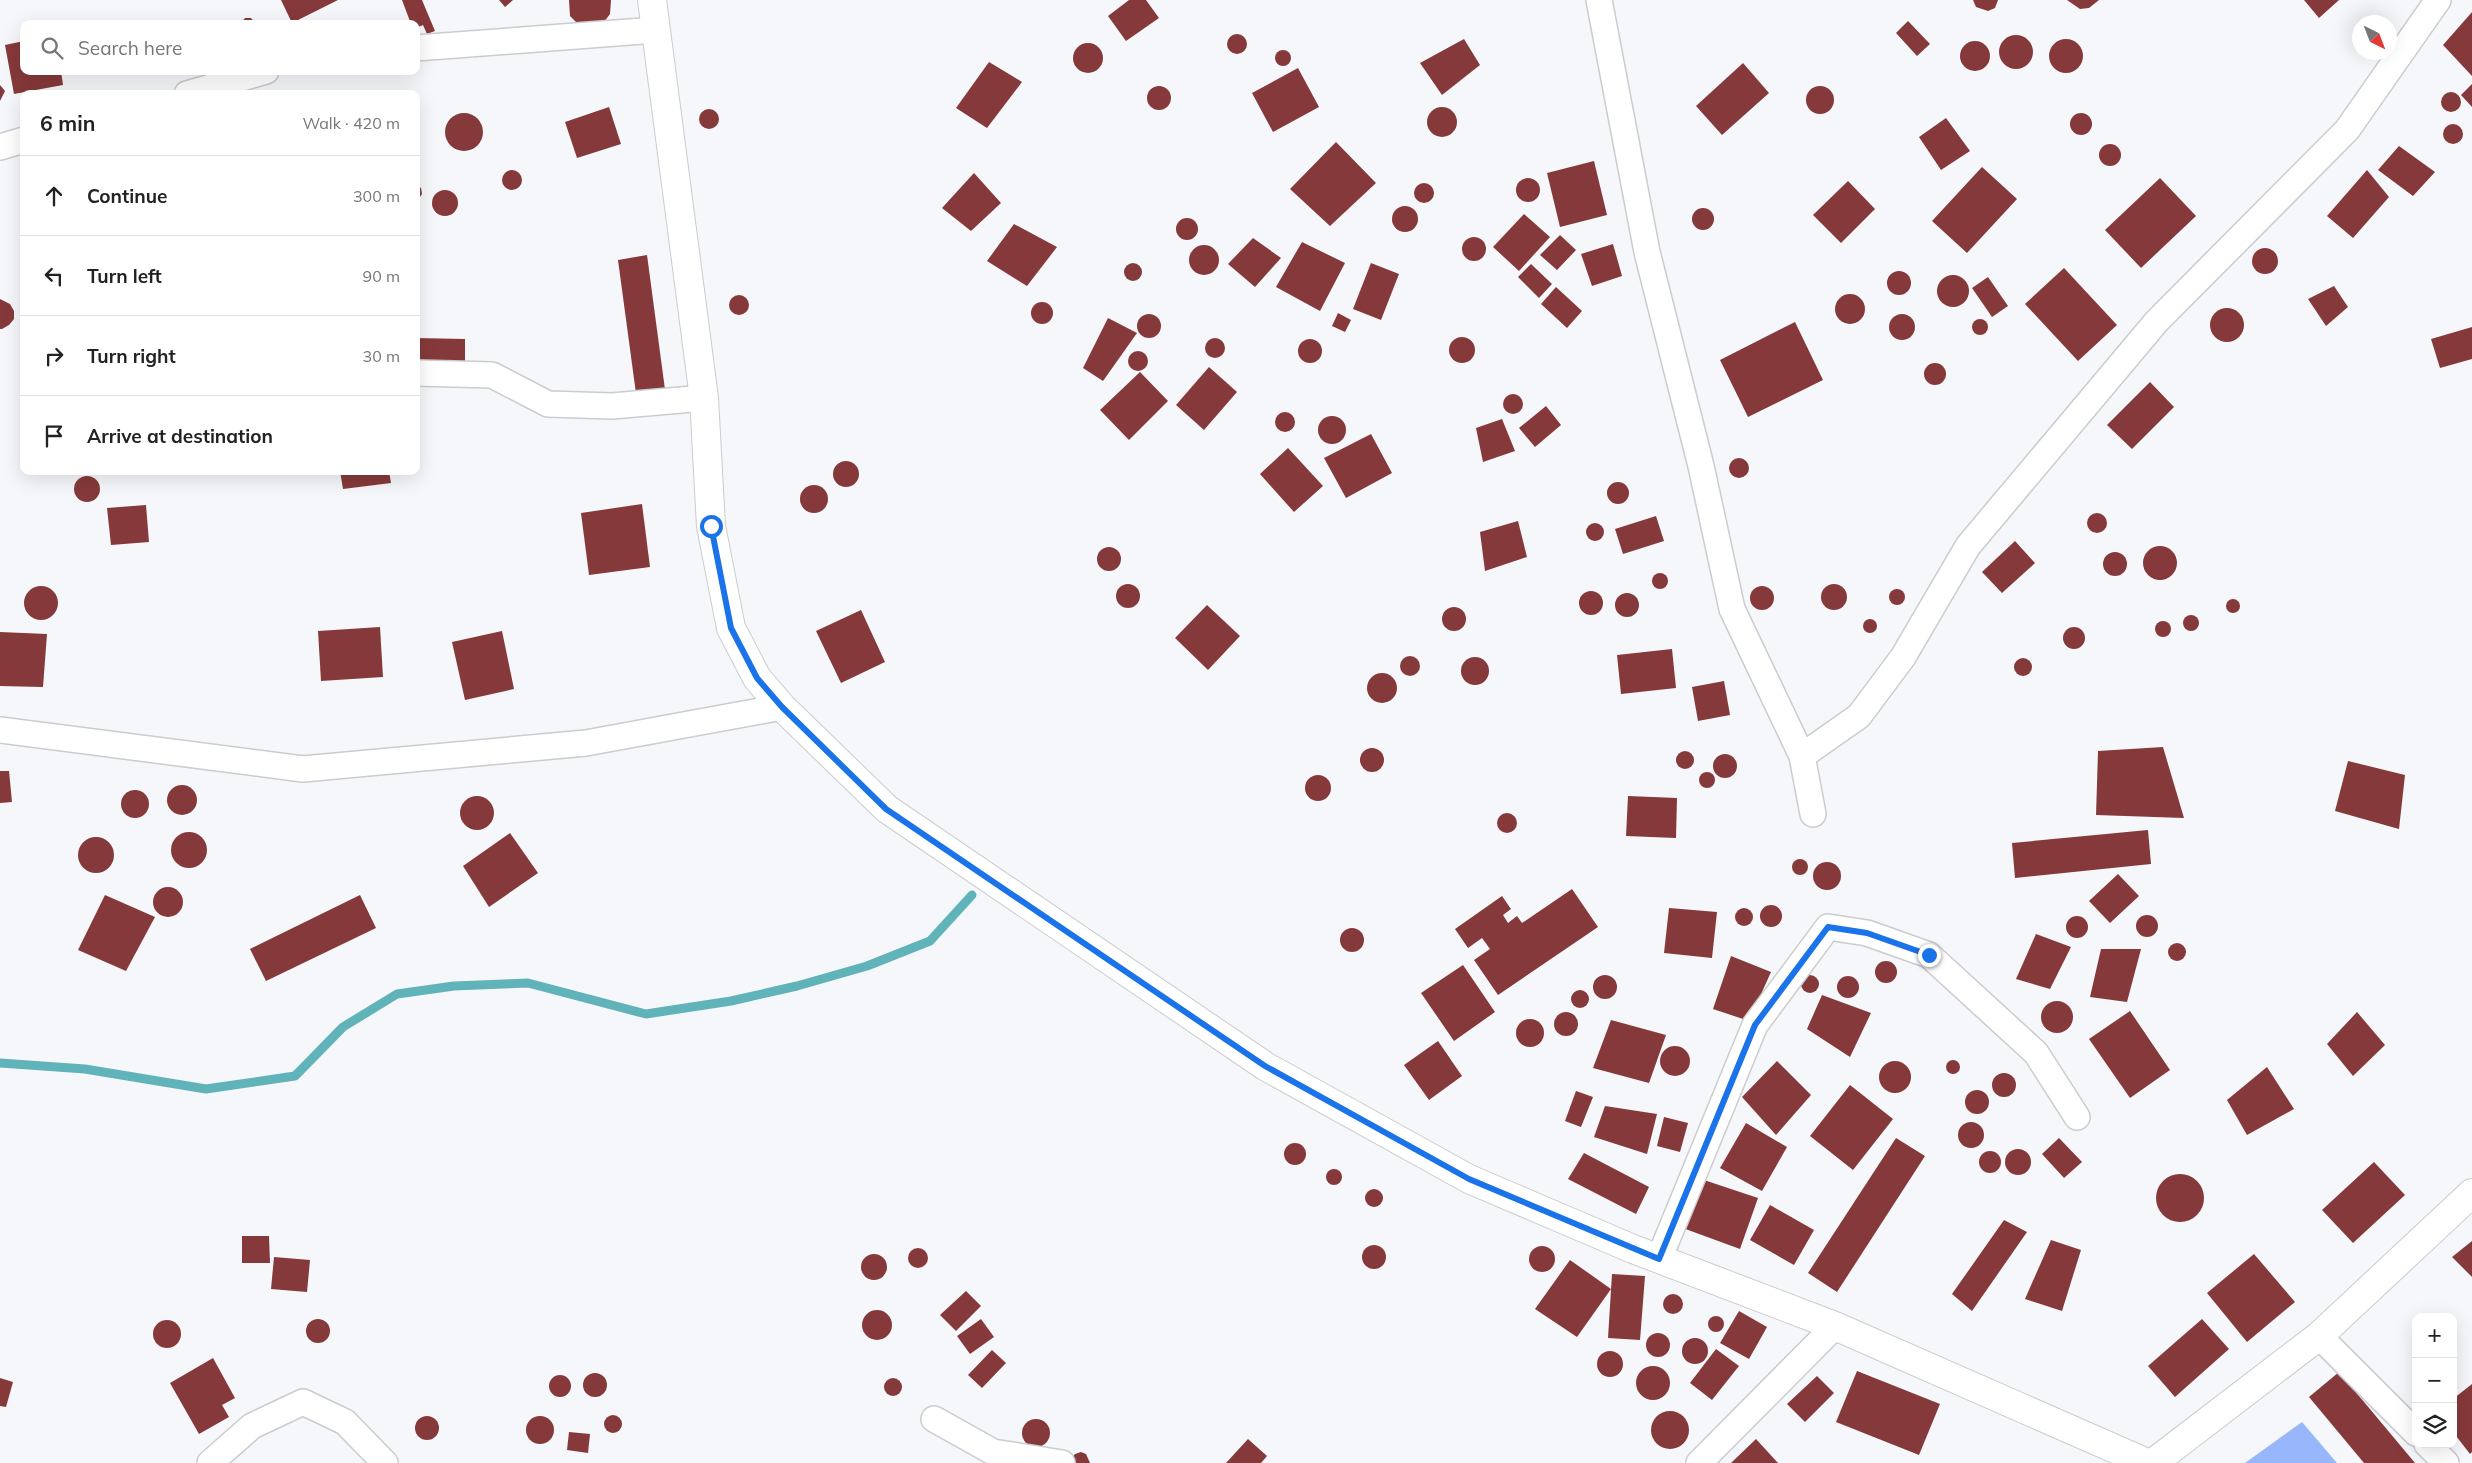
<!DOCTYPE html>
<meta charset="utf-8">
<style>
:root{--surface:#fff;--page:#f2f2f2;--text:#222;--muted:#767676;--line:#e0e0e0}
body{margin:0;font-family:Mulish,sans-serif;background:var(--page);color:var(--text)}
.controls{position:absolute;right:15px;bottom:15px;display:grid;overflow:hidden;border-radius:10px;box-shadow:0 5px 20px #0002}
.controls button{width:45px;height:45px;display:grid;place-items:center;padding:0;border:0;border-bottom:1px solid var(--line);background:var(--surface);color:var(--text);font:25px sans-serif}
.compass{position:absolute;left:2352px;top:15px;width:45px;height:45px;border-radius:50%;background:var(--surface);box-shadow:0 5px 20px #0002;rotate:138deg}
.stop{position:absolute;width:15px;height:15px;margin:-11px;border:4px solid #1a73e8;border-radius:50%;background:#fff}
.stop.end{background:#1a73e8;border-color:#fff;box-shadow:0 1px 5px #0008}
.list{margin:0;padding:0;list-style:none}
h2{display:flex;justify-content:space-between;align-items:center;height:65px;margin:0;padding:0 20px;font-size:21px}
h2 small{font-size:16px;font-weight:400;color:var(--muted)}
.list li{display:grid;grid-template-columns:32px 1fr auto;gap:15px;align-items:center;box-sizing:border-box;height:80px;padding:0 20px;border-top:1px solid var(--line)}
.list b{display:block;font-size:19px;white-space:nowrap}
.list em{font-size:16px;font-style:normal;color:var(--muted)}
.icon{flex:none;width:28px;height:28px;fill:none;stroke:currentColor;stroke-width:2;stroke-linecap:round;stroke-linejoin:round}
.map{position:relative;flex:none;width:2472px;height:1463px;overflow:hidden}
.search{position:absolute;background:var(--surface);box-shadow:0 5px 20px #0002;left:20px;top:20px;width:400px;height:55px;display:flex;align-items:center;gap:12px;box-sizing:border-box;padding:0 18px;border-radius:10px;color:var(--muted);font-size:19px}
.panel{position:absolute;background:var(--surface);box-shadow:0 5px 20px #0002;left:20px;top:90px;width:400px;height:385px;border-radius:10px}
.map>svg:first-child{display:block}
.forest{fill:#98b6fc}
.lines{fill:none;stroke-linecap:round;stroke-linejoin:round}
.stream{stroke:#61b3ba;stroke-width:9}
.building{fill:#86393a}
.minor-casing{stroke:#cacccf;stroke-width:28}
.tertiary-casing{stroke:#cacccf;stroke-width:30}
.primary-casing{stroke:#cacccf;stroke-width:30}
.minor{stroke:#fff;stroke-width:25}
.tertiary{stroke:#fff;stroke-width:28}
.primary{stroke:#fff;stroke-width:28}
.route{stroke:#1a73e8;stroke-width:6}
</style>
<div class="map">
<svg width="2472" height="1463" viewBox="0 0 2472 1463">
<rect width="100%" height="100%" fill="#f5f7fa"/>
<path class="forest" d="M2302 1422 2337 1463H2245Z"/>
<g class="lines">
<path class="stream" d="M0 1063 85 1069 206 1089 295 1076 343 1027 397 994 454 986 528 983 646 1014 731 1001 797 986 867 966 930 941 972 895"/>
</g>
<g class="building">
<path d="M281 0H338L292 23Z"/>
<path d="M402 0H422L435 31 427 34 423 25 416 28V24H411Z"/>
<path d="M499 0H513L505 7Z"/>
<path d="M569 0H611L610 14 604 22 586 27 577 23 570 16Z"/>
<path d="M1129 0H1146L1159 18 1126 41 1108 16Z"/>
<path d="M1973 0H1998L1995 8 1988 11 1976 7Z"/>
<path d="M2067 0H2099L2089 8 2080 9Z"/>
<path d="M2304 0H2339L2319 18Z"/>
<path d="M2472 12V76L2443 45Z"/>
<path d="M245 18H251L256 24H240Z"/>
<path d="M1908 21 1930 44 1917 56 1896 33Z"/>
<circle cx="1237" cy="44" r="10"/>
<circle cx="2016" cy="52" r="17"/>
<path d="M1464 39 1480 65 1442 95 1420 63Z"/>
<circle cx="2066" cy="56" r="17"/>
<path d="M24 41V71H61L63 85 14 94 5 45Z"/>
<circle cx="1975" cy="56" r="15"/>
<circle cx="1088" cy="58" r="15"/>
<circle cx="1283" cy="58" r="8"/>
<path d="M989 62 1022 82 987 128 956 108Z"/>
<path d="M1743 63 1769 93 1722 135 1696 106Z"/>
<path d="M1298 68 1319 107 1273 132 1252 93Z"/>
<path d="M2472 84V107L2461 95Z"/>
<path d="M0 85 5 91 0 101Z"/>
<circle cx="1159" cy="98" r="12"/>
<circle cx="1820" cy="100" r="14"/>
<circle cx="2451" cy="102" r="10"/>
<circle cx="1442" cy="122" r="15"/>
<path d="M609 107 621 144 577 158 565 122Z"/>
<circle cx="709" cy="119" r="10"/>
<circle cx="2081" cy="124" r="11"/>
<circle cx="464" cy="132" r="19"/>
<path d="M1946 118 1970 151 1941 170 1919 137Z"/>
<circle cx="2453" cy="134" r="10"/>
<path d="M1336 142 1376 183 1330 226 1290 189Z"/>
<circle cx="2110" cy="155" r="11"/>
<path d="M2399 146 2435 172 2413 196 2378 170Z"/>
<path d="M1594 161 1607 215 1560 227 1547 173Z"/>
<path d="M1982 167 2017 199 1967 253 1932 221Z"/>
<circle cx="512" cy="180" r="10"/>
<path d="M2367 170 2389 197 2353 238 2327 216Z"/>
<path d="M974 173 1001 203 971 231 942 208Z"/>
<circle cx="1528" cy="190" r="12"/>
<path d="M2160 178 2196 216 2141 268 2105 230Z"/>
<path d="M1848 181 1875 209 1841 243 1813 215Z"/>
<circle cx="1424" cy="193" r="10"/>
<path d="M416 184 421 188 422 194 416 203Z"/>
<circle cx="445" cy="203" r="13"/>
<circle cx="1405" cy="219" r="13"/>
<circle cx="1703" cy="219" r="11"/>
<path d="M1524 214 1550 237 1519 271 1493 247Z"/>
<circle cx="1187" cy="229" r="11"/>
<path d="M1014 224 1057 247 1027 286 987 261Z"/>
<path d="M1560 235 1576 250 1557 270 1540 255Z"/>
<circle cx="1474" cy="249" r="12"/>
<path d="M1253 238 1281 258 1255 287 1228 264Z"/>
<path d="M1302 242 1345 263 1320 311 1276 287Z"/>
<path d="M1613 244 1622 276 1592 286 1581 254Z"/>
<circle cx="1204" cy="260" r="15"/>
<circle cx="2265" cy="261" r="13"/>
<path d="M647 255 666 397 637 401 618 260Z"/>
<path d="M1371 263 1399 274 1381 320 1353 309Z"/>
<circle cx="1133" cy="272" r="9"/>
<path d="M1531 264 1552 284 1539 298 1518 277Z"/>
<path d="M2064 268 2117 325 2078 361 2025 304Z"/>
<circle cx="1899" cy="283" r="12"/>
<circle cx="1953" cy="291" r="16"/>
<path d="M1988 277 2008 306 1992 317 1972 288Z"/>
<path d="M2334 286 2348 307 2326 326 2308 299Z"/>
<path d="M1556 287 1582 311 1567 328 1541 304Z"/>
<circle cx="1850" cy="309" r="15"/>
<circle cx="739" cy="305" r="10"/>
<path d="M0 299 10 304 14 311V319L9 325 2 329H0Z"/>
<circle cx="1042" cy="313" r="11"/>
<circle cx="2227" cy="325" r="17"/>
<path d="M1338 313 1351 320 1345 332 1332 326Z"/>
<circle cx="1149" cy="326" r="12"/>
<circle cx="1902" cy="327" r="13"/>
<path d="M1108 318 1137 333 1103 381 1083 368Z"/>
<circle cx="1980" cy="327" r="8"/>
<path d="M1795 322 1823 380 1748 417 1720 360Z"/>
<path d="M2472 327V359L2440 368 2431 339Z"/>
<circle cx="1462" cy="350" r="13"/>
<path d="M416 338 465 339V364H416Z"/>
<circle cx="1215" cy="348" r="10"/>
<circle cx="1310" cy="351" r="12"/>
<circle cx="1138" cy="361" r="10"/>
<circle cx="1935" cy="374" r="11"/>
<path d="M1209 367 1237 392 1204 430 1176 405Z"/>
<path d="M1140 372 1168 401 1129 440 1100 410Z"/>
<path d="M2150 382 2174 407 2132 449 2107 425Z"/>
<circle cx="1513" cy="404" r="10"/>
<path d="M1546 406 1561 425 1535 447 1519 428Z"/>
<circle cx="1285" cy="422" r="10"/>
<circle cx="1332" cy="430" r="14"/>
<path d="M1502 419 1515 451 1483 462 1476 428Z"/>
<path d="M1371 434 1392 473 1346 498 1324 458Z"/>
<path d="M1288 448 1323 486 1294 512 1260 474Z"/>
<circle cx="1739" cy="468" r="10"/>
<circle cx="846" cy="474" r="13"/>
<path d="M340 471H389L391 483 343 489Z"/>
<circle cx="87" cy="489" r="13"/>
<circle cx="1618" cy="493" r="11"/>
<circle cx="814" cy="499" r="14"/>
<path d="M642 504 650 567 589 575 581 513Z"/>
<path d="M146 505 149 542 111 545 107 508Z"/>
<circle cx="2097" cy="523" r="10"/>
<path d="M1656 516 1664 541 1623 554 1615 529Z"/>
<path d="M1518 521 1527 557 1485 571 1480 532Z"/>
<circle cx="1595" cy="532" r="9"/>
<path d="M2015 541 2035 563 2002 593 1982 572Z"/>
<circle cx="2160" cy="563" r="17"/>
<circle cx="1109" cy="559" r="12"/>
<circle cx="2115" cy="564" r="12"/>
<circle cx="1660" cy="581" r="8"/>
<circle cx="1128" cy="596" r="12"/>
<circle cx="1834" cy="597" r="13"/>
<circle cx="41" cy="603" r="17"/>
<circle cx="1762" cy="598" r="12"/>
<circle cx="1897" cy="597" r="8"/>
<circle cx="1591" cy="603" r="12"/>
<circle cx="1627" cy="605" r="12"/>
<circle cx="2233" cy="606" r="7"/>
<path d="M1207 605 1240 636 1208 670 1175 638Z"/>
<circle cx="1454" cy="619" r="12"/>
<path d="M861 610 885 662 841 683 816 631Z"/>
<circle cx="2191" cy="623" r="8"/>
<circle cx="1870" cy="626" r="7"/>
<circle cx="2163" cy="629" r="8"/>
<path d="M380 627 383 677 321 681 318 631Z"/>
<circle cx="2074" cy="638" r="11"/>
<path d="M502 631 514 689 465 700 452 642Z"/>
<path d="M0 632 47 634 43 687 0 686Z"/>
<path d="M1672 649 1676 688 1621 694 1617 655Z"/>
<circle cx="1410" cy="666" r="10"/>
<circle cx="1475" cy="671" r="14"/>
<circle cx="2023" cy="667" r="9"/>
<circle cx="1382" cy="688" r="15"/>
<path d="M1724 681 1730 715 1698 721 1692 687Z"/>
<path d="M2163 747 2184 818 2096 815 2098 751Z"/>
<circle cx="1372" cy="760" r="12"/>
<circle cx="1685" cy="760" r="9"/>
<circle cx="1725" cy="766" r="12"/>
<path d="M2348 761 2405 775 2399 829 2335 811Z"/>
<path d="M0 771H9L12 802 0 803Z"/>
<circle cx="1707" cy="780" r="8"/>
<circle cx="1318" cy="788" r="13"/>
<circle cx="182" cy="800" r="15"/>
<circle cx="135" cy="804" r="14"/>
<circle cx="477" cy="813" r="17"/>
<path d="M1628 796 1677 798 1676 838 1626 836Z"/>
<circle cx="1507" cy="823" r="10"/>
<path d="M2148 830 2151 864 2015 878 2012 843Z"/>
<circle cx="189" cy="850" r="18"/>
<path d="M510 833 538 873 489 907 463 866Z"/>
<circle cx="96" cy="855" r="18"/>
<circle cx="1800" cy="867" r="8"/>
<circle cx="1827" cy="876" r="14"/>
<path d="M2118 874 2139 896 2110 923 2089 901Z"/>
<circle cx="168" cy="902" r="15"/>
<path d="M1572 889 1598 927 1498 995 1474 960 1490 949 1482 938 1468 948 1455 929 1502 896 1511 909 1503 915 1508 923 1517 916 1522 923Z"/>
<path d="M105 895 155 917 126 971 78 950Z"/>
<path d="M360 895 376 928 266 981 250 949Z"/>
<circle cx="1771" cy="916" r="11"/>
<path d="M1669 908 1717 912 1712 958 1664 953Z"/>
<circle cx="1744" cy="917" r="9"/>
<circle cx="2147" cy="926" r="11"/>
<circle cx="2077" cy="927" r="11"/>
<circle cx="1352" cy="940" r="12"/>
<path d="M2036 934 2071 947 2050 989 2016 979Z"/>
<circle cx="2177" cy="952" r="9"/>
<path d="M2101 949H2141L2127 1002 2090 997Z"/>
<path d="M1731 956 1771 972 1749 1021 1713 1009Z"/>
<circle cx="1886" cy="972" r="11"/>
<path d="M1463 965 1495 1012 1454 1041 1421 993Z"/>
<circle cx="1810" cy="984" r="9"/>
<circle cx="1605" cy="987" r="12"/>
<circle cx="1848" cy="987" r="11"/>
<circle cx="1580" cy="999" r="9"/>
<path d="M1822 995 1871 1013 1850 1057 1807 1029Z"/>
<circle cx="2057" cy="1017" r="16"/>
<path d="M2130 1011 2170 1070 2130 1098 2089 1039Z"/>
<circle cx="1566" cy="1024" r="12"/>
<path d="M2357 1012 2385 1045 2353 1076 2327 1044Z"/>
<circle cx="1530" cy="1033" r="14"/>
<path d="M1611 1020 1666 1035 1649 1083 1593 1068Z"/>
<path d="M1438 1041 1462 1076 1429 1100 1404 1065Z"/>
<circle cx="1675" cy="1061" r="15"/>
<circle cx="1953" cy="1067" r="7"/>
<path d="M1777 1061 1811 1095 1776 1135 1742 1097Z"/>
<circle cx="1895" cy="1077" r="16"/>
<path d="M2267 1067 2294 1109 2247 1135 2227 1100Z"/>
<circle cx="2004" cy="1085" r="12"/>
<path d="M1850 1085 1893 1119 1853 1170 1810 1136Z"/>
<circle cx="1977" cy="1102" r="12"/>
<path d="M1576 1091 1593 1097 1581 1127 1565 1121Z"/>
<path d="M1605 1106 1657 1114 1647 1154 1594 1137Z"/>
<path d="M1664 1117 1688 1123 1680 1152 1657 1146Z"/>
<circle cx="1971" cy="1135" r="13"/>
<path d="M1746 1123 1787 1147 1762 1191 1720 1168Z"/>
<path d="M1896 1138 1925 1156 1837 1292 1808 1273Z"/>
<path d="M2059 1138 2082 1162 2064 1178 2042 1154Z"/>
<circle cx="1295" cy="1154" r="11"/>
<circle cx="2018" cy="1162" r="13"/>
<circle cx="1990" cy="1162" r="11"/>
<path d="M1584 1153 1649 1187 1636 1214 1568 1179Z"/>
<path d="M2374 1162 2405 1195 2353 1243 2322 1210Z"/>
<circle cx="1334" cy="1177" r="8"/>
<circle cx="2180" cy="1198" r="24"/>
<path d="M1698 1178 1758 1198 1740 1249 1680 1227Z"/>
<circle cx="1374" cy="1198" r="9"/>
<path d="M1770 1205 1814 1230 1794 1265 1750 1240Z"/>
<path d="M2004 1220 2027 1232 1972 1311 1952 1294Z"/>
<path d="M242 1236H269L270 1263H242Z"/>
<path d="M2051 1240 2081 1250 2062 1311 2025 1299Z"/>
<path d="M2472 1241V1277L2452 1257Z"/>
<circle cx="1374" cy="1257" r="12"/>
<circle cx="1542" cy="1259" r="13"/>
<circle cx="918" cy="1258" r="10"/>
<path d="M2254 1254 2295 1302 2247 1342 2207 1293Z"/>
<circle cx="874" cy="1267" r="13"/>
<path d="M274 1257 310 1260 307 1292 271 1289Z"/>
<path d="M1570 1260 1611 1289 1577 1337 1535 1309Z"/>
<path d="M1612 1274 1645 1276 1640 1340 1608 1338Z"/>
<path d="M966 1291 981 1306 956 1331 940 1315Z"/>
<circle cx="1673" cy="1304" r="10"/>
<circle cx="877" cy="1325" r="15"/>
<path d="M1739 1311 1767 1327 1749 1359 1720 1343Z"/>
<circle cx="1716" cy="1324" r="8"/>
<path d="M981 1319 994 1337 970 1354 957 1336Z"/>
<path d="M2202 1319 2229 1349 2175 1397 2148 1366Z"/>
<circle cx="318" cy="1331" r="12"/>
<circle cx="167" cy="1334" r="14"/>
<circle cx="1658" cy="1345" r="12"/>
<circle cx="1695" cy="1351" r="13"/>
<path d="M1716 1349 1739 1366 1712 1400 1690 1383Z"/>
<path d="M992 1350 1006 1363 982 1388 968 1375Z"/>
<circle cx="1610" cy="1364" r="13"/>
<path d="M213 1358 235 1398 222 1405 229 1417 199 1434 170 1383Z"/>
<circle cx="1653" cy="1383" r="17"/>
<path d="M1857 1371 1940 1404 1919 1455 1836 1422Z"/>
<path d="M2339 1372 2415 1463H2364L2309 1397Z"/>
<circle cx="595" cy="1385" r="12"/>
<circle cx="560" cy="1386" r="11"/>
<path d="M1817 1376 1834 1393 1805 1422 1787 1404Z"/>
<path d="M0 1378 13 1382 6 1407 0 1406Z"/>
<circle cx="893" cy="1387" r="9"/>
<path d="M2472 1384V1452L2470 1454 2453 1432V1399Z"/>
<circle cx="1670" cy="1430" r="19"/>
<circle cx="613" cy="1424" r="9"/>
<circle cx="540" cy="1430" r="14"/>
<circle cx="427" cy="1428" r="12"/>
<circle cx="1036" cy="1433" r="14"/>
<path d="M569 1432 590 1434 588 1453 567 1450Z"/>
<path d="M1248 1439 1267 1456 1261 1463H1226Z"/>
<path d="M1756 1439 1778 1463H1731Z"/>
<path d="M1081 1452 1086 1454 1090 1463H1071V1459L1075 1454Z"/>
</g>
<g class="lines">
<defs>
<g id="minor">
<path d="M1599 0 1647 252 1701 466 1732 609 1802 756 1813 814"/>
<path d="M416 48 656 30"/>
<path d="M187 94 266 71"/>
<path d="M0 147 24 140"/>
<path d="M416 373 492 375 548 404 612 406 704 398"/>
<path d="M0 730 303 769 586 743 782 707"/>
<path d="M1802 756 1859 716 1903 657 1968 546 2157 321 2347 130 2438 0"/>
<path d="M1659 1259 1755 1025 1828 927 1867 933 1929 955 2036 1053 2077 1117"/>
<path d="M2319 1336 2416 1433"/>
<path d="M934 1419 993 1452 1062 1463"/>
<path d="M2427 1444 2446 1463"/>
<path d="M210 1463 252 1426 303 1402 345 1422 385 1463"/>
<path d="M1699 1463 1835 1326"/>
</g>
<path id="tertiary" d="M2153 1463 2319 1336 2472 1193"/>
<path id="primary" d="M652 0 704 398 711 526 731 628 757 678 782 707 887 809 1265 1066 1469 1179 1633 1249 1835 1326 2147 1463"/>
</defs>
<use href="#minor" class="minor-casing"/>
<use href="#tertiary" class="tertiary-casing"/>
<use href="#primary" class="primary-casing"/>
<use href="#minor" class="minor"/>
<use href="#tertiary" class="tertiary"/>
<use href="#primary" class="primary"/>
</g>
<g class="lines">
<path class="route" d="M711 526 731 628 757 678 782 707 886 809 1265 1066 1469 1179 1659 1259 1755 1025 1828 927 1867 933 1929 955"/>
</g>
</svg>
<div class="controls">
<button>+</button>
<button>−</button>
<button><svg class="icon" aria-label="layers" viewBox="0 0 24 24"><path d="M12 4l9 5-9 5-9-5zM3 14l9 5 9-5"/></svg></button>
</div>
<svg class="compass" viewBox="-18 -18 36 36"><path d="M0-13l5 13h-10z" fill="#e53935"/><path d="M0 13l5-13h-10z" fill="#767676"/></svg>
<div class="stop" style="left:711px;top:526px"></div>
<div class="stop end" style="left:1929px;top:955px"></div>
<div class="search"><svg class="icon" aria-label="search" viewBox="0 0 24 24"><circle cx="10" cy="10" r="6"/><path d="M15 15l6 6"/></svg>Search here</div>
<section class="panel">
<h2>6 min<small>Walk · 420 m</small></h2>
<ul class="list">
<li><svg class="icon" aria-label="ahead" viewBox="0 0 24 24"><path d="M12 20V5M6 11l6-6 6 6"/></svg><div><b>Continue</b></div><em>300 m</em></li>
<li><svg class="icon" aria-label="left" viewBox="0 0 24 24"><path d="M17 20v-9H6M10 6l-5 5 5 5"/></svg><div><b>Turn left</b></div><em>90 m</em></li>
<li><svg class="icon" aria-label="right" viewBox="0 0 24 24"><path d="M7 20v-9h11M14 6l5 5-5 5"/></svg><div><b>Turn right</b></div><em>30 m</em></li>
<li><svg class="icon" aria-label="arrive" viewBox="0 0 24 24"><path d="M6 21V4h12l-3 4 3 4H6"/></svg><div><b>Arrive at destination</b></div></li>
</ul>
</section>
</div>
